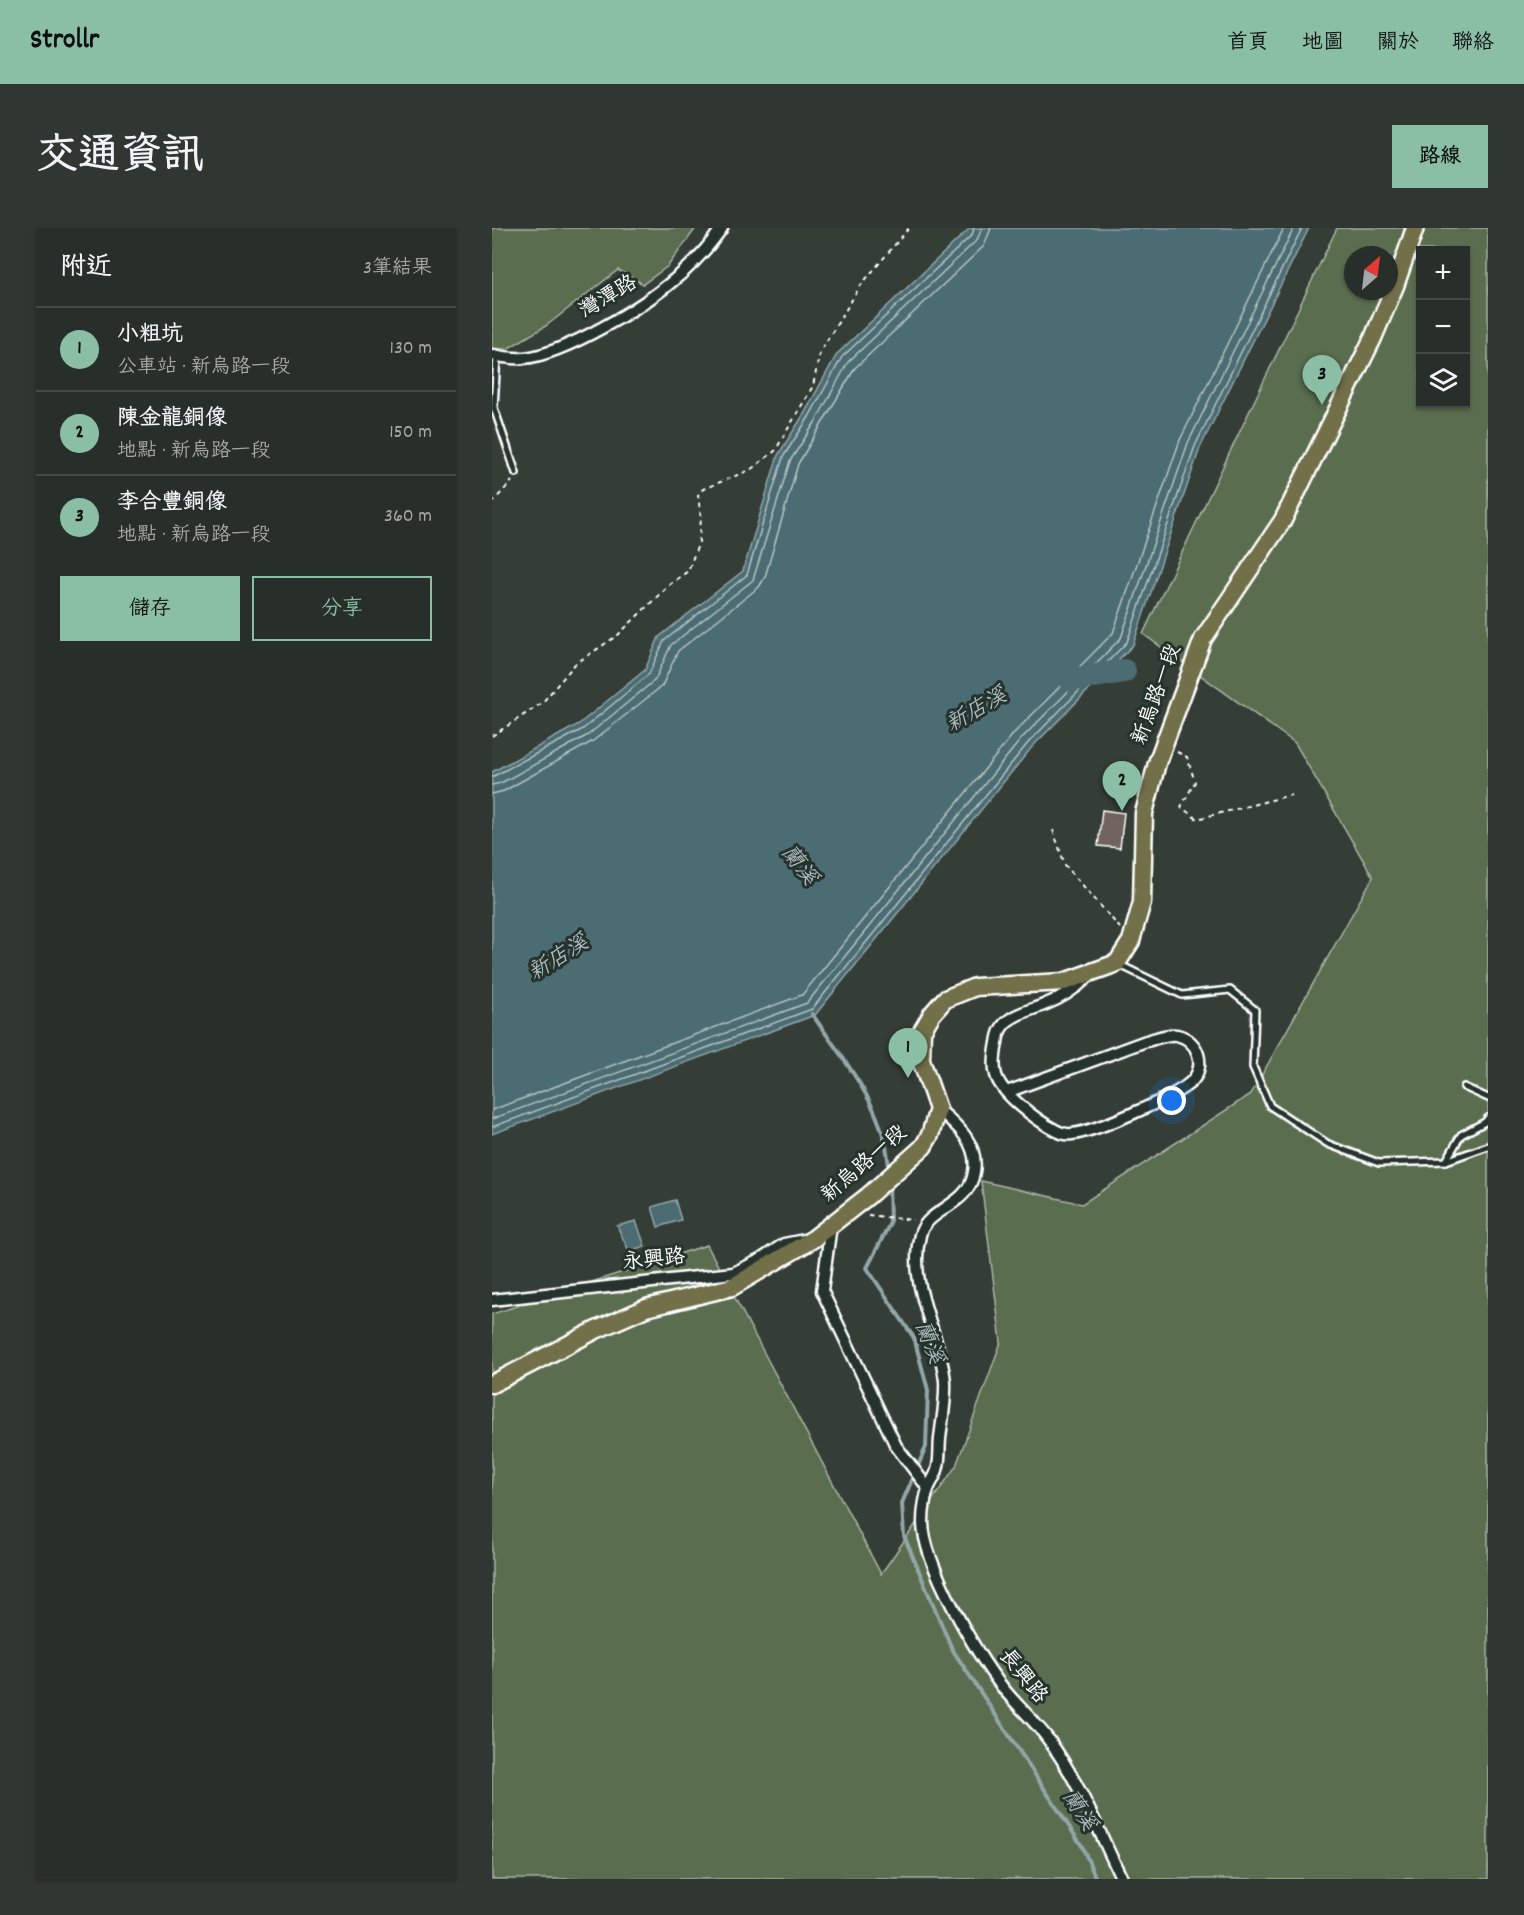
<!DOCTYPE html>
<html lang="zh-TW">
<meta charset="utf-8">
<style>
:root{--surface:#282e29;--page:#303631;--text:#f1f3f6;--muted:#a5a8a8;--line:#444a46;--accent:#8abfa5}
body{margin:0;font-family:Dekko,"LXGW WenKai TC",sans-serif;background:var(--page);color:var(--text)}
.controls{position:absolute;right:18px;top:18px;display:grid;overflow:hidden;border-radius:0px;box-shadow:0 2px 4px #0004}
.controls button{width:54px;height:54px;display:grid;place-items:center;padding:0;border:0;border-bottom:2px solid var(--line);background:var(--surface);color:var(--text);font:30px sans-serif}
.compass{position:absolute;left:852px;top:18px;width:54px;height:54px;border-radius:50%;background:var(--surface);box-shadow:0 2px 4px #0004;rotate:28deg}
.you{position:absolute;left:680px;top:873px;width:21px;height:21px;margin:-15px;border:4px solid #fff;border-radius:50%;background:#1a73e8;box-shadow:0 0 0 9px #1a73e833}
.badge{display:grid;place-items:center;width:39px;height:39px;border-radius:50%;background:var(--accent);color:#111;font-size:20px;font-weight:700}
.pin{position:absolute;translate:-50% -50px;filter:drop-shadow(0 2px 3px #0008)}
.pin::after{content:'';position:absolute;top:32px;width:21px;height:18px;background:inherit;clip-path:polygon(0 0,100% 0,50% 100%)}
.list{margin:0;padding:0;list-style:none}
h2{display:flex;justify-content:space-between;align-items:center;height:78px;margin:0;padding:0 24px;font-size:26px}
h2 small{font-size:20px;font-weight:400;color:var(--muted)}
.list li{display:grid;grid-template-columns:39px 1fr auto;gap:18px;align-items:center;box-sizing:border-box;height:84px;padding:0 24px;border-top:2px solid var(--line)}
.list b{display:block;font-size:22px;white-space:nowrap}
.list p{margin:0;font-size:20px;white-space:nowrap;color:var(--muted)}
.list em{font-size:20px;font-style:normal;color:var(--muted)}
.actions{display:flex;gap:12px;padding:18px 24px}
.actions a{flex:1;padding:14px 0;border:2px solid var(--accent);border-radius:0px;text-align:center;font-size:21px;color:var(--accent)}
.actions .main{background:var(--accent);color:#111}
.icon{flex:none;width:33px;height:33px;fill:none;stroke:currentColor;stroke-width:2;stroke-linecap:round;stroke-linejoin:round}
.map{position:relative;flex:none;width:996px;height:1651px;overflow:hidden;border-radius:0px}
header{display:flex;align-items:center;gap:36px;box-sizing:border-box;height:84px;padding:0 30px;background:var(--accent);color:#111}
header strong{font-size:28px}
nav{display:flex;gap:33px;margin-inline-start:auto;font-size:21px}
.intro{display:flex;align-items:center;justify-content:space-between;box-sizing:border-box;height:144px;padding:0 36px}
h1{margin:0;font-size:42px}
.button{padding:15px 27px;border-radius:0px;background:var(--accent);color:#111;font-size:21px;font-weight:700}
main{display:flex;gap:36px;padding:0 36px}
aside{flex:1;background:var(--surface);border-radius:0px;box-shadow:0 2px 4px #0004}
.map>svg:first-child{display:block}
.green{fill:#5a6d50;stroke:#acb6a8;stroke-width:1.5;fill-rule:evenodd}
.water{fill:#4b6c72;stroke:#93a7aa;stroke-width:1.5}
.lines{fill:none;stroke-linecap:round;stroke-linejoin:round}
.shore{stroke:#b7c4c7;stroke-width:1.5}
.stream{stroke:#93a7aa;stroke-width:4}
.river{stroke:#4b6c72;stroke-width:24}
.building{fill:#71645e;stroke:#fff;stroke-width:1.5}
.service-casing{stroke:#fff;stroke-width:10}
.minor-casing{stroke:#fff;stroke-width:15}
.primary-casing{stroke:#fff;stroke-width:21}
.path{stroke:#fff;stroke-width:2;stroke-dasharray:4.5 4.5;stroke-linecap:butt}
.service{stroke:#26332d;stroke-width:5}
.minor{stroke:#26332d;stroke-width:10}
.primary{stroke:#726f4a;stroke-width:16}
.labels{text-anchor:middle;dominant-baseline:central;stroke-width:6;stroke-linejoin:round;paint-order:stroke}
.street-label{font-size:21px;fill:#fff;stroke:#26332d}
.water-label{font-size:22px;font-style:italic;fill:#aebdc0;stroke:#26332d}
</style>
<header>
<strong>Strollr</strong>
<nav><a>首頁</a><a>地圖</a><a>關於</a><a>聯絡</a></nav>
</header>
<div class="intro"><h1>交通資訊</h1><a class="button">路線</a></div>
<main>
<aside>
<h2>附近<small>3筆結果</small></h2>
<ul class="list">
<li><span class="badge">1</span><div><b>小粗坑</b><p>公車站 · 新烏路一段</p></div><em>130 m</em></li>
<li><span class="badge">2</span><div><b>陳金龍銅像</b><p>地點 · 新烏路一段</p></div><em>150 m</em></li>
<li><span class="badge">3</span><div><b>李合豐銅像</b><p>地點 · 新烏路一段</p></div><em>360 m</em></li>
</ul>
<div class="actions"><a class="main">儲存</a><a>分享</a></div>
</aside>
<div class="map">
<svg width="996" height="1651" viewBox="0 0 996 1651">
<rect width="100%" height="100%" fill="#353d37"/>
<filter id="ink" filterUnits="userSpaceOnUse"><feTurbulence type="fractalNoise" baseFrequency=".0167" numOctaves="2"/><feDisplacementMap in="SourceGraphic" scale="12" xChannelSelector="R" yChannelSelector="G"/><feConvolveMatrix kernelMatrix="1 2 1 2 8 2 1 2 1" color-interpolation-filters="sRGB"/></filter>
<g filter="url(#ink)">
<g class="green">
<path d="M0 0H204L176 38 151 56 126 42 54 98 15 121 0 120Z"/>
<path d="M845 0H996V1651H0V1086L215 1017 389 1346 464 1238 509 1114 489 953 590 976 759 866 881 649 803 515 651 406ZM928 22H974V176H928ZM861 27H897V63H861Z"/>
</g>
<g class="water">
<path d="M478 0H817L708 220 641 417 540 519 323 787 0 906V544L87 496 153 442 167 409 251 343 286 227 312 186 345 126Z"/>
<path d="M183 972 189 992 166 999 160 979Z"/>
<path d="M144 993 153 1018 137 1023 125 998Z"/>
</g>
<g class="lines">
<g class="shore">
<path d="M0 549 91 501 157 446 172 413 255 347 291 229 317 189 350 129 480 7 482 0"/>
<path d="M0 557 9 555 96 507 163 452 179 417 261 352 298 233 324 193 356 134 485 12 490 0"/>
<path d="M0 566 12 563 101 513 170 458 186 423 267 359 273 349 306 236 363 140 492 18 499 0"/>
<path d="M0 882 310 767 523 504 621 405 688 212 792 0"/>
<path d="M0 891 315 775 530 510 629 410 696 215 802 0"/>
<path d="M0 899 320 781 536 515 635 414 703 218 810 0"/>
</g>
<g class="stream">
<path d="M320 786C353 834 395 882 397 943"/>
<path d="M397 956 398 995 375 1040 422 1110 436 1162 434 1219 410 1275 412 1308 460 1421 590 1618 604 1651"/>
</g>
<path class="river" d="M579 452 632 443"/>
</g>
<path class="building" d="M610 582 632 585 628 620 606 618Z"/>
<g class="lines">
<defs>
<g id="service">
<path d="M5 128 2 180 24 245"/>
<path d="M626 736 690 767 738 762 763 782 761 839 778 878 836 916 887 935 954 933 996 918"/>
<path d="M972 859 996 870"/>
<path d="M954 933 969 907 993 894 996 890"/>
</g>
<g id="minor">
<path d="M0 127C10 129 22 131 32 130 73 126 152 78 183 51 201 37 217 18 230 0"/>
<path d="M515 864 654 813C663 811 676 805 685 807 707 812 714 838 700 853 684 869 602 904 580 906 573 907 568 905 563 902 546 893 509 866 504 847 501 838 503 825 505 815 506 806 509 797 517 792 527 784 543 781 554 776 570 770 584 760 596 749"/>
<path d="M446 881C465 897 487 916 482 944 477 979 435 980 428 1007 415 1058 448 1104 453 1153 454 1174 450 1191 448 1211 447 1220 448 1230 446 1238 445 1246 440 1252 437 1259 433 1268 431 1284 431 1294 431 1335 485 1427 511 1460 525 1478 543 1493 556 1511 587 1553 607 1604 630 1651"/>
<path d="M339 997 330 1063 404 1218 436 1260"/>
<path d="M0 1072 241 1045 268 1032 292 1016 312 1012"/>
</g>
<path id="primary" d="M0 1156 104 1102 154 1080 240 1059 321 1011 376 968 431 919 438 907 446 881 429 832 430 803 440 786 453 771 483 759 572 754 625 735 639 713 650 674 652 585 665 535 711 411 791 292 881 110 903 58 923 0"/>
</defs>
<use href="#service" class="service-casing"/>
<use href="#minor" class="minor-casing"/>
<use href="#primary" class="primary-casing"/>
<g class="path">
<path d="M0 275 20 253"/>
<path d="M0 508 50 475 83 436 126 407 177 357 196 343 207 314 209 291 206 267 211 261 258 242 283 223 321 158 328 124 369 57 417 0"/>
<path d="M685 524 695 529 703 554 689 579 705 591 799 567"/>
<path d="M561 602 573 637 628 700"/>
<path d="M376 987 421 992"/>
</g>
<use href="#service" class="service"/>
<use href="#minor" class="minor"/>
<use href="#primary" class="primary"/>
</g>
</g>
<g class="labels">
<g class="street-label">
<text transform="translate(117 70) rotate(-31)">灣潭路</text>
<text transform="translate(666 467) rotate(-70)">新烏路一段</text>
<text transform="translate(373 937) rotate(-41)">新烏路一段</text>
<text transform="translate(162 1033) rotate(-6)">永興路</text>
<text transform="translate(530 1449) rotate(51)">長興路</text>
</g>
<g class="water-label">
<text transform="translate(485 483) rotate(-30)">新店溪</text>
<text transform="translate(306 638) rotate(52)">蘭溪</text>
<text transform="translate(67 731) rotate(-32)">新店溪</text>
<text transform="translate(436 1115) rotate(68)">蘭溪</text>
<text transform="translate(586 1583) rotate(57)">蘭溪</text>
</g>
</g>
</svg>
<div class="controls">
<button>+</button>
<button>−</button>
<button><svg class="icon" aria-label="layers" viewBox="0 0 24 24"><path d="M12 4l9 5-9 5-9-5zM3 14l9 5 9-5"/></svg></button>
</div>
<svg class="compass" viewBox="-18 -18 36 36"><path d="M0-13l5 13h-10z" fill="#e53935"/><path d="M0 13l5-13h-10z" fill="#a5a8a8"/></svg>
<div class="you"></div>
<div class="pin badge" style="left:416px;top:850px">1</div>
<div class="pin badge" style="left:630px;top:583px">2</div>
<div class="pin badge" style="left:830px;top:177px">3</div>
</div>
</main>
